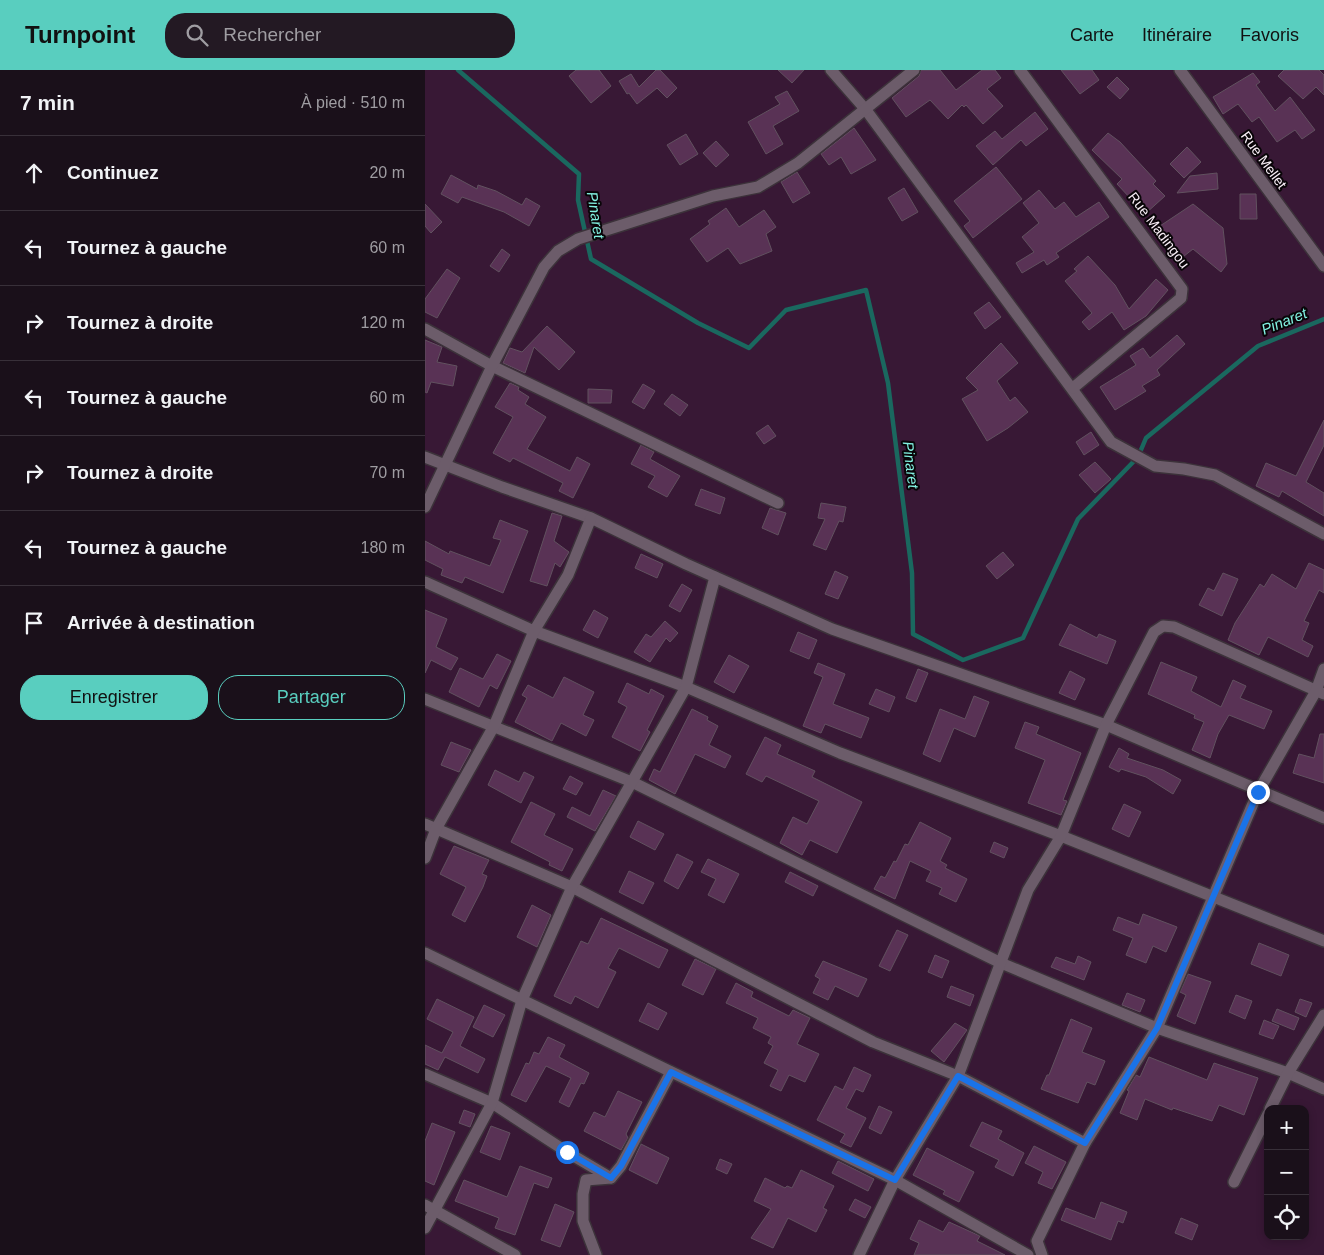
<!DOCTYPE html>
<html lang="fr">
<meta charset="utf-8">
<style>
:root{--surface:#1a101a;--page:#231923;--text:#f1f3f6;--muted:#9f9da2;--line:#383039;--accent:#59cebf}
body{margin:0;font-family:Arial,sans-serif;background:var(--page);color:var(--text)}
.controls{position:absolute;right:15px;bottom:15px;display:grid;overflow:hidden;border-radius:10px;box-shadow:0 2px 8px #0003}
.controls button{width:45px;height:45px;display:grid;place-items:center;padding:0;border:0;border-bottom:1px solid var(--line);background:var(--surface);color:var(--text);font:25px sans-serif}
.stop{position:absolute;width:15px;height:15px;margin:-11px;border:4px solid #1a73e8;border-radius:50%;background:#fff}
.stop.end{background:#1a73e8;border-color:#fff;box-shadow:0 1px 5px #0008}
.list{margin:0;padding:0;list-style:none}
h2{display:flex;justify-content:space-between;align-items:center;height:65px;margin:0;padding:0 20px;font-size:21px}
h2 small{font-size:16px;font-weight:400;color:var(--muted)}
.list li{display:grid;grid-template-columns:32px 1fr auto;gap:15px;align-items:center;box-sizing:border-box;height:75px;padding:0 20px;border-top:1px solid var(--line)}
.list b{display:block;font-size:19px;white-space:nowrap}
.list em{font-size:16px;font-style:normal;color:var(--muted)}
.actions{display:flex;gap:10px;padding:15px 20px}
.actions a{flex:1;padding:11px 0;border:1px solid var(--accent);border-radius:20px;text-align:center;font-size:18px;color:var(--accent)}
.actions .main{background:var(--accent);color:#111}
.icon{flex:none;width:28px;height:28px;fill:none;stroke:currentColor;stroke-width:2;stroke-linecap:round;stroke-linejoin:round}
.map{position:relative;flex:none;width:899px;height:1185px;overflow:hidden}
header{display:flex;align-items:center;gap:30px;box-sizing:border-box;height:70px;padding:0 25px;background:var(--accent);color:#111}
header strong{font-size:24px}
nav{display:flex;gap:28px;margin-inline-start:auto;font-size:18px}
.search{width:350px;height:45px;background:var(--page);display:flex;align-items:center;gap:12px;box-sizing:border-box;padding:0 18px;border-radius:20px;color:var(--muted);font-size:19px}
main{display:flex}
aside{flex:1;background:var(--surface)}
.map>svg:first-child{display:block}
.green{fill:#381835;fill-rule:evenodd}
.lines{fill:none;stroke-linecap:round;stroke-linejoin:round}
.stream{stroke:#1a685f;stroke-width:4.5}
.building{fill:#593255;stroke:#61515f}
.street-casing{stroke:#3c323a;stroke-width:14}
.street{stroke:#6c5c6a;stroke-width:11}
.route{stroke:#1a73e8;stroke-width:6}
.labels{text-anchor:middle;dominant-baseline:central;stroke-width:4;stroke-linejoin:round;paint-order:stroke}
.street-label{font-size:14px;fill:#faf0f8;stroke:#090508}
.water-label{font-size:15px;font-style:italic;fill:#82f1e1;stroke:#090508}
</style>
<header>
<strong>Turnpoint</strong>
<div class="search"><svg class="icon" aria-label="search" viewBox="0 0 24 24"><circle cx="10" cy="10" r="6"/><path d="M15 15l6 6"/></svg>Rechercher</div>
<nav><a>Carte</a><a>Itinéraire</a><a>Favoris</a></nav>
</header>
<main>
<aside>
<h2>7 min<small>À pied · 510 m</small></h2>
<ul class="list">
<li><svg class="icon" aria-label="ahead" viewBox="0 0 24 24"><path d="M12 20V5M6 11l6-6 6 6"/></svg><div><b>Continuez</b></div><em>20 m</em></li>
<li><svg class="icon" aria-label="left" viewBox="0 0 24 24"><path d="M17 20v-9H6M10 6l-5 5 5 5"/></svg><div><b>Tournez à gauche</b></div><em>60 m</em></li>
<li><svg class="icon" aria-label="right" viewBox="0 0 24 24"><path d="M7 20v-9h11M14 6l5 5-5 5"/></svg><div><b>Tournez à droite</b></div><em>120 m</em></li>
<li><svg class="icon" aria-label="left" viewBox="0 0 24 24"><path d="M17 20v-9H6M10 6l-5 5 5 5"/></svg><div><b>Tournez à gauche</b></div><em>60 m</em></li>
<li><svg class="icon" aria-label="right" viewBox="0 0 24 24"><path d="M7 20v-9h11M14 6l5 5-5 5"/></svg><div><b>Tournez à droite</b></div><em>70 m</em></li>
<li><svg class="icon" aria-label="left" viewBox="0 0 24 24"><path d="M17 20v-9H6M10 6l-5 5 5 5"/></svg><div><b>Tournez à gauche</b></div><em>180 m</em></li>
<li><svg class="icon" aria-label="arrive" viewBox="0 0 24 24"><path d="M6 21V4h12l-3 4 3 4H6"/></svg><div><b>Arrivée à destination</b></div></li>
</ul>
<div class="actions"><a class="main">Enregistrer</a><a>Partager</a></div>
</aside>
<div class="map">
<svg width="899" height="1185" viewBox="0 0 899 1185">
<rect width="100%" height="100%" fill="#231622"/>
<path class="green" d="M0,0H899V1185H0ZM843,1039H880V1166H843Z"/>
<g class="lines">
<polyline class="stream" points="33,0 154,104 153,130 166,189 273,253 324,278 361,240 441,220 463,313 487,503 488,564 538,590 598,568 653,449 713,387 721,368 833,276 899,249"/>
</g>
<g class="building">
<polygon points="151,0 174,0 186,16 166,33 144,6"/>
<polygon points="231,0 235,0 252,18 242,28 232,18 212,34 204,23 202,24 194,11 206,4 214,17"/>
<polygon points="353,0 379,0 367,13"/>
<polygon points="496,0 515,0 531,20 557,0 570,0 576,8 562,19 578,36 558,54 541,35 539,37 537,35 523,49 505,30 481,47 467,28 494,6"/>
<polygon points="636,0 667,0 674,10 655,24"/>
<polygon points="859,0 894,0 899,5 899,25 891,17 878,29 853,6"/>
<polygon points="828,3 835,12 831,15 850,41 865,27 890,60 877,69 870,60 852,72 834,47 827,52 813,34 798,44 788,27"/>
<polygon points="692,7 704,19 695,29 682,17"/>
<polygon points="362,21 374,41 348,56 358,74 341,84 323,52 355,34 350,27"/>
<polygon points="610,42 623,59 601,76 596,70 568,95 551,76 570,61 577,69"/>
<polygon points="429,58 451,90 426,104 416,87 404,95 396,84"/>
<polygon points="683,63 695,72 731,111 728,114 740,126 720,144 692,114 697,109 667,80"/>
<polygon points="261,64 273,84 255,95 242,75"/>
<polygon points="291,71 304,85 291,97 278,83"/>
<polygon points="762,77 776,92 759,108 745,94"/>
<polygon points="571,97 597,129 548,168 539,156 545,151 529,131"/>
<polygon points="372,102 385,123 368,133 356,112"/>
<polygon points="792,103 793,119 752,123 765,106"/>
<polygon points="26,105 52,119 53,115 71,121 97,135 101,128 115,136 104,156 79,142 37,127 33,133 16,124"/>
<polygon points="479,118 493,142 477,151 463,128"/>
<polygon points="614,120 630,139 639,132 651,147 674,132 684,147 631,183 634,187 622,195 619,190 597,203 591,193 609,182 597,167 614,153 598,133"/>
<polygon points="815,124 831,124 832,149 815,149"/>
<polygon points="0,134 17,152 6,163 0,156"/>
<polygon points="768,134 798,158 802,194 796,202 768,179 754,190 746,180 749,178 735,156"/>
<polygon points="301,138 314,157 339,140 351,157 341,164 347,181 315,194 303,178 282,192 265,169 285,154 283,151"/>
<polygon points="77,179 85,185 74,202 65,196"/>
<polygon points="663,186 690,215 704,239 731,209 743,220 721,246 699,260 687,242 664,260 657,252 667,243 640,211 652,201 649,199"/>
<polygon points="22,199 35,208 12,248 0,242 0,229"/>
<polygon points="564,232 576,247 560,259 549,243"/>
<polygon points="122,256 150,282 134,300 109,277 100,303 78,293 85,278 97,282"/>
<polygon points="752,265 760,274 732,300 735,305 717,316 721,321 690,340 675,317 711,295 705,286 718,278 725,288"/>
<polygon points="0,270 17,277 12,292 32,296 28,316 6,312 2,323 0,322"/>
<polygon points="576,273 593,293 572,311 585,331 590,327 603,342 583,358 562,371 537,329 553,320 541,308"/>
<polygon points="85,313 94,317 93,320 104,327 100,334 121,347 102,379 145,401 152,387 165,394 148,428 134,421 138,413 88,388 85,392 68,383 88,347 70,337"/>
<polygon points="218,314 230,321 219,339 207,332"/>
<polygon points="163,319 187,320 186,333 163,333"/>
<polygon points="247,324 263,335 255,346 239,334"/>
<polygon points="899,350 899,375 881,412 899,423 899,446 857,421 854,427 831,416 841,393 871,406"/>
<polygon points="343,355 351,366 339,374 331,363"/>
<polygon points="666,362 674,375 659,385 651,372"/>
<polygon points="216,375 229,382 225,389 255,406 242,427 223,417 230,406 206,394"/>
<polygon points="670,392 686,409 670,423 654,405"/>
<polygon points="276,419 300,428 295,444 270,435"/>
<polygon points="396,433 421,437 418,452 414,451 401,480 388,475 400,449 393,448"/>
<polygon points="345,438 361,443 353,465 337,458"/>
<polygon points="127,443 137,446 129,471 144,482 135,497 130,493 122,516 105,511"/>
<polygon points="75,450 103,461 78,523 40,507 37,513 16,505 18,499 0,490 0,471 24,484 25,481 65,496 76,470 68,468"/>
<polygon points="578,482 589,495 572,509 561,496"/>
<polygon points="216,484 238,494 232,508 210,498"/>
<polygon points="884,493 899,500 899,523 894,520 879,551 884,553 877,570 888,576 883,587 843,567 834,585 803,570 810,553 835,514 839,517 847,504 871,519"/>
<polygon points="410,501 423,507 413,529 400,524"/>
<polygon points="798,503 813,509 797,546 774,535 783,518 789,521"/>
<polygon points="257,514 267,520 255,542 244,536"/>
<polygon points="0,540 22,549 11,577 33,588 26,600 6,590 0,603"/>
<polygon points="169,540 183,548 173,568 158,560"/>
<polygon points="240,551 253,563 245,572 241,568 225,592 209,582 221,564 226,567"/>
<polygon points="645,554 672,568 674,564 691,571 682,594 634,575"/>
<polygon points="373,562 392,570 384,589 365,581"/>
<polygon points="72,584 86,591 72,619 65,615 54,637 24,622 35,598 58,609"/>
<polygon points="304,585 324,596 309,623 289,612"/>
<polygon points="736,592 772,607 766,621 796,637 808,610 821,616 815,628 847,641 839,659 804,645 793,664 785,688 767,680 779,652 769,648 770,645 723,624"/>
<polygon points="393,593 420,604 408,634 444,648 436,668 400,654 396,663 378,656 398,607 389,603"/>
<polygon points="493,599 503,603 491,632 481,628"/>
<polygon points="645,601 660,609 650,630 634,623"/>
<polygon points="139,607 169,622 158,645 169,650 161,666 136,653 127,671 90,652 102,628 97,625 103,615 128,628"/>
<polygon points="202,613 224,624 226,619 239,626 222,660 225,662 215,681 187,667 202,637 193,632"/>
<polygon points="451,619 470,627 464,642 444,634"/>
<polygon points="549,626 564,632 550,667 529,658 515,692 498,684 515,639 540,649"/>
<polygon points="267,639 283,647 282,650 293,656 284,675 306,686 300,698 270,684 250,724 224,710 229,699 235,702"/>
<polygon points="600,652 614,657 611,664 656,683 638,730 642,731 636,745 603,733 620,690 590,678"/>
<polygon points="895,664 899,664 899,713 868,703 874,684 889,688"/>
<polygon points="340,667 356,675 352,684 390,701 387,707 437,732 412,783 385,770 377,785 355,773 368,747 382,754 394,731 341,706 337,712 321,704"/>
<polygon points="26,672 46,680 34,702 16,695"/>
<polygon points="694,678 704,684 702,688 738,700 756,710 748,724 721,707 696,699 694,702 684,697"/>
<polygon points="70,700 94,712 99,702 109,707 96,733 63,715"/>
<polygon points="145,706 158,713 151,725 138,719"/>
<polygon points="178,720 191,726 170,761 142,747 147,737 165,746"/>
<polygon points="106,732 130,744 119,765 148,779 137,801 124,795 125,792 86,772"/>
<polygon points="699,734 716,742 704,767 687,759"/>
<polygon points="213,751 239,764 230,780 205,767"/>
<polygon points="495,752 526,768 515,791 522,795 520,798 542,809 531,832 514,824 517,818 501,811 506,801 485,791 470,829 449,819 456,806 460,808 469,791 471,792 480,774 483,775"/>
<polygon points="569,772 583,778 579,788 565,782"/>
<polygon points="29,776 64,790 57,804 62,806 58,817 40,852 27,845 41,817 15,804"/>
<polygon points="252,784 268,792 253,819 239,811"/>
<polygon points="283,789 314,804 299,833 283,825 291,809 276,802"/>
<polygon points="204,801 229,813 218,834 194,822"/>
<polygon points="365,802 393,816 388,826 360,812"/>
<polygon points="107,835 126,845 112,877 92,867"/>
<polygon points="718,844 752,857 741,882 728,876 721,893 701,885 708,868 688,860 693,847 714,855"/>
<polygon points="176,848 243,880 234,898 194,878 183,898 191,902 173,938 150,926 146,934 129,926 156,871 163,874"/>
<polygon points="472,860 483,865 465,901 454,896"/>
<polygon points="834,873 864,885 856,906 826,894"/>
<polygon points="510,885 524,891 517,908 503,902"/>
<polygon points="653,886 666,892 659,910 626,897 631,887 650,894"/>
<polygon points="270,889 291,899 278,925 257,915"/>
<polygon points="398,891 442,909 433,927 410,916 403,930 388,923 395,909 390,906"/>
<polygon points="763,904 786,912 770,954 752,946 761,925 755,922"/>
<polygon points="311,913 328,922 326,927 364,946 368,940 385,948 372,974 394,984 380,1012 364,1005 356,1021 345,1016 353,1000 339,993 348,976 343,973 346,967 328,958 333,948 301,933"/>
<polygon points="526,916 549,925 545,936 522,927"/>
<polygon points="702,923 720,930 715,942 697,935"/>
<polygon points="811,925 827,931 820,949 804,942"/>
<polygon points="12,929 49,947 35,976 60,989 53,1003 20,987 13,1000 0,994 0,975 17,983 28,962 2,949"/>
<polygon points="875,929 887,933 881,947 870,942"/>
<polygon points="223,933 242,943 233,960 214,951"/>
<polygon points="59,935 80,945 68,967 48,957"/>
<polygon points="852,939 874,948 869,960 847,951"/>
<polygon points="646,949 667,958 657,982 680,991 670,1015 662,1012 653,1033 616,1019 622,1005 624,1005"/>
<polygon points="839,950 854,956 848,969 834,964"/>
<polygon points="530,953 542,960 519,992 506,981"/>
<polygon points="123,967 140,975 134,987 164,1003 159,1014 156,1013 144,1037 134,1032 146,1008 121,996 101,1032 86,1025 101,993 104,994 109,982 114,984"/>
<polygon points="724,987 782,1010 789,993 833,1008 819,1045 794,1035 787,1051 748,1038 747,1040 720,1029 712,1050 695,1043 704,1021 702,1020 711,1005 715,1007"/>
<polygon points="429,997 446,1005 438,1022 431,1019 421,1038 441,1048 426,1077 415,1072 420,1064 392,1050 410,1016 418,1020"/>
<polygon points="193,1021 217,1032 201,1064 203,1068 196,1080 159,1061 169,1042 180,1047"/>
<polygon points="454,1036 467,1042 456,1064 444,1058"/>
<polygon points="39,1040 50,1044 45,1057 34,1053"/>
<polygon points="557,1052 577,1061 573,1069 599,1083 588,1106 570,1097 574,1090 545,1076"/>
<polygon points="7,1053 30,1062 9,1115 0,1111 0,1071"/>
<polygon points="66,1056 85,1063 75,1090 55,1082"/>
<polygon points="216,1074 244,1088 232,1114 204,1100"/>
<polygon points="609,1076 641,1092 627,1119 613,1113 618,1102 600,1093"/>
<polygon points="502,1078 549,1102 534,1132 518,1124 520,1121 488,1105"/>
<polygon points="295,1089 307,1094 302,1104 291,1099"/>
<polygon points="413,1091 449,1109 443,1121 407,1103"/>
<polygon points="95,1096 127,1108 123,1118 109,1113 90,1165 70,1158 74,1148 30,1131 39,1110 82,1127"/>
<polygon points="376,1100 409,1116 398,1138 402,1140 391,1162 363,1148 348,1178 326,1168 346,1139 329,1131 340,1108 360,1118 362,1116 367,1118"/>
<polygon points="430,1129 446,1137 440,1148 424,1140"/>
<polygon points="676,1132 702,1142 698,1153 693,1151 686,1170 636,1150 641,1138 670,1149"/>
<polygon points="130,1134 149,1142 135,1177 116,1170"/>
<polygon points="756,1148 773,1155 767,1170 750,1163"/>
<polygon points="494,1150 518,1162 524,1152 555,1166 552,1171 580,1185 489,1185 494,1173 485,1169"/>
</g>
<g class="lines">
<g class="street-casing">
<g id="street">
<polyline points="406,0 441,40 686,372 730,396 759,399 790,405 899,464"/>
<polyline points="595,0 757,219 756,228 648,318"/>
<polyline points="755,0 899,196"/>
<polyline points="0,259 67,296 353,433"/>
<polyline points="0,387 77,417 166,448 261,494 407,559 681,655 899,748"/>
<polyline points="0,437 67,296 119,197 133,181 153,169 288,126 333,117 373,93 489,0"/>
<polyline points="0,512 109,561 261,617 415,683 636,766 899,871"/>
<polyline points="0,629 207,712 576,893 732,958 863,1003 899,1019"/>
<polyline points="0,754 147,817 448,972 533,1006 660,1073"/>
<polyline points="0,788 11,759 69,656 109,561 143,505 166,448"/>
<polyline points="0,883 470,1110 603,1185"/>
<polyline points="0,1004 67,1033 142,1082 186,1108"/>
<polyline points="845,1039 863,1003 899,945"/>
<polyline points="809,1112 843,1044"/>
<polyline points="0,1135 90,1185"/>
<polyline points="0,1158 67,1033 97,930 147,817 261,617 290,507"/>
<polyline points="171,1185 158,1151 158,1124 161,1110 186,1108 196,1096 246,1002"/>
<polyline points="434,1185 470,1110 533,1006 603,820 636,766 681,655 729,562 738,556 749,557 899,624"/>
<polyline points="617,1185 612,1171 660,1073 732,958 833,722 891,621 899,599"/>
</g>
</g>
<use href="#street" class="street"/>
</g>
<g class="lines">
<polyline class="route" points="142,1082 186,1108 196,1096 246,1002 470,1110 533,1006 660,1073 732,958 833,722"/>
</g>
<g class="labels">
<g class="street-label">
<text transform="translate(839 90) rotate(54)">Rue Mellet</text>
<text transform="translate(734 160) rotate(53)">Rue Madingou</text>
</g>
<g class="water-label">
<text transform="translate(171 145) rotate(81)">Pinaret</text>
<text transform="translate(859 251) rotate(-22)">Pinaret</text>
<text transform="translate(486 395) rotate(83)">Pinaret</text>
</g>
</g>
</svg>
<div class="controls">
<button>+</button>
<button>−</button>
<button><svg class="icon" aria-label="locate" viewBox="0 0 24 24"><circle cx="12" cy="12" r="6"/><path d="M12 2v4M12 18v4M2 12h4M18 12h4"/></svg></button>
</div>
<div class="stop" style="left:142px;top:1082px"></div>
<div class="stop end" style="left:833px;top:722px"></div>
</div>
</main>
